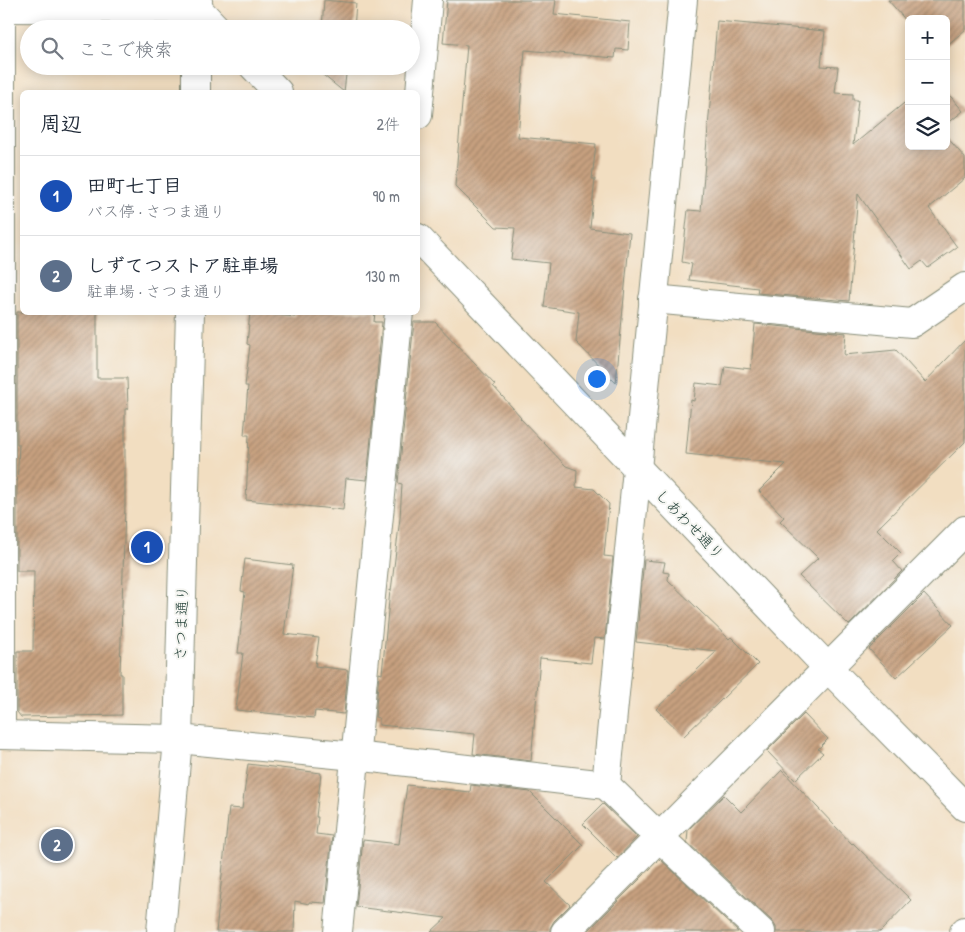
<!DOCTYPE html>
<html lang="ja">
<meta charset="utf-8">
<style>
:root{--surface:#fff;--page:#f6f6f7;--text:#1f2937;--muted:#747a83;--line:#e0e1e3;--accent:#d1495b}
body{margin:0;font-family:"Patrick Hand","Klee One",sans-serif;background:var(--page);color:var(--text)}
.controls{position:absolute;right:15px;top:15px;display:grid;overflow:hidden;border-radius:8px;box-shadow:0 2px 12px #0003}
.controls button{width:45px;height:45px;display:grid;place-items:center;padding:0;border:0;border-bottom:1px solid var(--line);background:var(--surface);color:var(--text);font:25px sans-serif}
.you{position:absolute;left:596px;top:378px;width:18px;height:18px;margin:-12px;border:4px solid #fff;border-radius:50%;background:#1a73e8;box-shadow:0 0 0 8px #1a73e833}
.badge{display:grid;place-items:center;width:32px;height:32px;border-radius:50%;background:var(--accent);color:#fff;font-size:16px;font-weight:700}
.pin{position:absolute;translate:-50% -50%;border:2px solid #fff;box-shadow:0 1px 5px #0006}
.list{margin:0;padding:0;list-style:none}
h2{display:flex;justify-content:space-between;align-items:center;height:65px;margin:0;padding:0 20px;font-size:21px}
h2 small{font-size:16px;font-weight:400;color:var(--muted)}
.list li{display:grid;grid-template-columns:32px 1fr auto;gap:15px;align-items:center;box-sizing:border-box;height:80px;padding:0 20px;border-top:1px solid var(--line)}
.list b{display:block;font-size:19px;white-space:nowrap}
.list p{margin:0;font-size:16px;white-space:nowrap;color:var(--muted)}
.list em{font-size:16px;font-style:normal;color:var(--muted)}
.icon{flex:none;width:28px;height:28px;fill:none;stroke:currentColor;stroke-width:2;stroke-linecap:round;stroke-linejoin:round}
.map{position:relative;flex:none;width:965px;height:932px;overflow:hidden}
.search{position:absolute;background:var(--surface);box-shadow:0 2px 12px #0003;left:20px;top:20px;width:400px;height:55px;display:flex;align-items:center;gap:12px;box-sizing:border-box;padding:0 18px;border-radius:28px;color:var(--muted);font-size:19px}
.panel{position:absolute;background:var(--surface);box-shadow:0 2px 12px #0003;left:20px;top:90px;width:400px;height:225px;border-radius:8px}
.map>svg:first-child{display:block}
.building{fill:url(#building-hatch)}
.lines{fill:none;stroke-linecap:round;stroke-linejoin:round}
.minor-casing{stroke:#888e7a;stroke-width:30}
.major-casing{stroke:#888e7a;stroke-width:30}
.minor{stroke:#fff;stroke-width:28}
.major{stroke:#fff;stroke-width:28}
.labels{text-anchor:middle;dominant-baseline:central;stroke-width:4;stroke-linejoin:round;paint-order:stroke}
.street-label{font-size:15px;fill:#1f3d34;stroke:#f6f6f2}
</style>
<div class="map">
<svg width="965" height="932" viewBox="0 0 965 932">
<defs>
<pattern id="building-hatch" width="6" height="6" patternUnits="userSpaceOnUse" patternTransform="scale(1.25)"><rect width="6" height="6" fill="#c7a07f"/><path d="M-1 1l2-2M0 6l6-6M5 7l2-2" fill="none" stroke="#a18469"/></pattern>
</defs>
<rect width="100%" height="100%" fill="#f6f6f2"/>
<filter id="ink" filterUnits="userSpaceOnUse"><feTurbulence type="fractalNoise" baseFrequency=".02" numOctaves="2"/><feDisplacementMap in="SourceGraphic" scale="10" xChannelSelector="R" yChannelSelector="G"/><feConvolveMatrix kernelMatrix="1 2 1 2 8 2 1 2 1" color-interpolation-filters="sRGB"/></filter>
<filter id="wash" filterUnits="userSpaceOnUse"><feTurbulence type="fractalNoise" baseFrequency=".0096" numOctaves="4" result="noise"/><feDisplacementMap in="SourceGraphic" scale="20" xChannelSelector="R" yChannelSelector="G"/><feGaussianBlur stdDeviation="1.12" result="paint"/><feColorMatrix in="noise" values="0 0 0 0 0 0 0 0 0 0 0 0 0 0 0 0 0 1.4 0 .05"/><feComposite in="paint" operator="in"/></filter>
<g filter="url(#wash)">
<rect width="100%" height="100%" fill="#f2dec1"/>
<g id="blocks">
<g class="building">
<polygon points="324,0 356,3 354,29 322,29"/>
<polygon points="447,0 556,0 554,14 630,22 628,50 616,49 615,58 525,50 518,137 596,144 592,179 595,179 590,228 630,233 616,383 576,342 579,312 544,307 549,263 511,259 515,228 496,227 455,186 467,45 443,43"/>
<polygon points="888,0 965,0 965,30 946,46 946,19 909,19 909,24"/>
<polygon points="717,21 825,31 821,66 838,67 835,93 853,94 853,100 858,100 853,145 909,99 909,146 946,146 946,136 965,158 965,178 929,208 957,247 928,268 922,261 911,269 858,194 849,301 757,293 758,288 689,280 692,264 682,262 688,210 701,211"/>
<polygon points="319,66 347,66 344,92 318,71"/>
<polygon points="946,91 963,111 946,125"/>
<polygon points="17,312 97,312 97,378 127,378 128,409 125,409 125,505 120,674 122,674 122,715 21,717 17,712 17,651 33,651 34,571 17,571 17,486 19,444 17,444"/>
<polygon points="250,312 295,317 296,312 375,312 374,322 382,322 367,480 346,478 343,510 246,500 249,435 244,435 248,386 245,386 250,345 247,344"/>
<polygon points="414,322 435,322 495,385 493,386 521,417 520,418 566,466 577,470 576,487 594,489 609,504 604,556 613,557 605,639 594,638 591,663 540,658 531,761 473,754 475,734 379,725 379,718 375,717 379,673 382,674 390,590 391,591 400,518 402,484 398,483"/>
<polygon points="755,324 846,333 844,355 896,350 925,382 965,340 965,442 877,529 901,553 893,561 902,571 849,625 799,576 818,558 780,521 784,517 759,491 786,464 686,454 691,400 694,401 696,383 722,386 725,366 751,369"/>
<polygon points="245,559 293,565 284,634 319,638 315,666 348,670 344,714 315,711 314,718 236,710 243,653 238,653 245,592 241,591"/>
<polygon points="644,560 665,562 663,572 669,573 668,580 729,639 731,637 758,664 684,736 656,709 717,651 636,642"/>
<polygon points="924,594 953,625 896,678 869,649"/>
<polygon points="804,714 828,739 818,749 823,753 795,780 767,751"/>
<polygon points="248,764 321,773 316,817 318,817 316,834 332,836 325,903 309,902 309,904 295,901 294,932 216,932 229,808 242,809"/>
<polygon points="782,770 852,844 853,843 911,900 880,932 776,932 776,927 772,921 687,842 688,830 724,795 741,812"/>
<polygon points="407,785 470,792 471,785 530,792 583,845 546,882 570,905 554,921 550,928 550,932 431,932 446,918 356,907 363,840 399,844"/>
<polygon points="603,804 637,837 617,858 583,824"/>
<polygon points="660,859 738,932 587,932"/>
</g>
</g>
</g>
<g filter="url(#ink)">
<use href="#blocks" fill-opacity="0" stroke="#888e7a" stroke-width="1"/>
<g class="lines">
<g class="minor-casing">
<g id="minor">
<polyline points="683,0 606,785 660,838 761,932"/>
<polyline points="0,8 198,9 217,29"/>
<polyline points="253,66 278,92"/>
<polyline points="418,115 428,0"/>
<polyline points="418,238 827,667 965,807"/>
<polyline points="653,299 912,323 965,287"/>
<polyline points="0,735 178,739 355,756 606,785"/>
<polyline points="1,735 1,0"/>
<polyline points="338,932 399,312"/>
<polyline points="565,932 965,530"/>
</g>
</g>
<g class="major-casing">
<g id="major">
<polyline points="197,29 198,0"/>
<polyline points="196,92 196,66"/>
<polyline points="161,932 178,739 190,312"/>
<polyline points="964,932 965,931"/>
</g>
</g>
<use href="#minor" class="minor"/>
<use href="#major" class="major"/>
</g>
</g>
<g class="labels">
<g class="street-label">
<text transform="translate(690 524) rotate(46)">しあわせ通り</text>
<text transform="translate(181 623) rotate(-88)">さつま通り</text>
</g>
</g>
</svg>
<div class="controls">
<button>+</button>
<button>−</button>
<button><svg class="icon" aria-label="layers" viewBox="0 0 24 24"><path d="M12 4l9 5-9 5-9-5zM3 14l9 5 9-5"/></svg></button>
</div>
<div class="you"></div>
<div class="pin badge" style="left:147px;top:547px;background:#1a4fb4">1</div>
<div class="pin badge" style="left:57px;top:845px;background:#5c6f8a">2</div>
<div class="search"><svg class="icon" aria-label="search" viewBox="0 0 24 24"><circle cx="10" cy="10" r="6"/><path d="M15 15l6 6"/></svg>ここで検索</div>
<section class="panel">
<h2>周辺<small>2件</small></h2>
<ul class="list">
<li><span class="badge" style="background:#1a4fb4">1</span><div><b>田町七丁目</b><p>バス停 · さつま通り</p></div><em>90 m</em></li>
<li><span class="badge" style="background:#5c6f8a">2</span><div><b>しずてつストア駐車場</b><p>駐車場 · さつま通り</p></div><em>130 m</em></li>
</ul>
</section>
</div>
